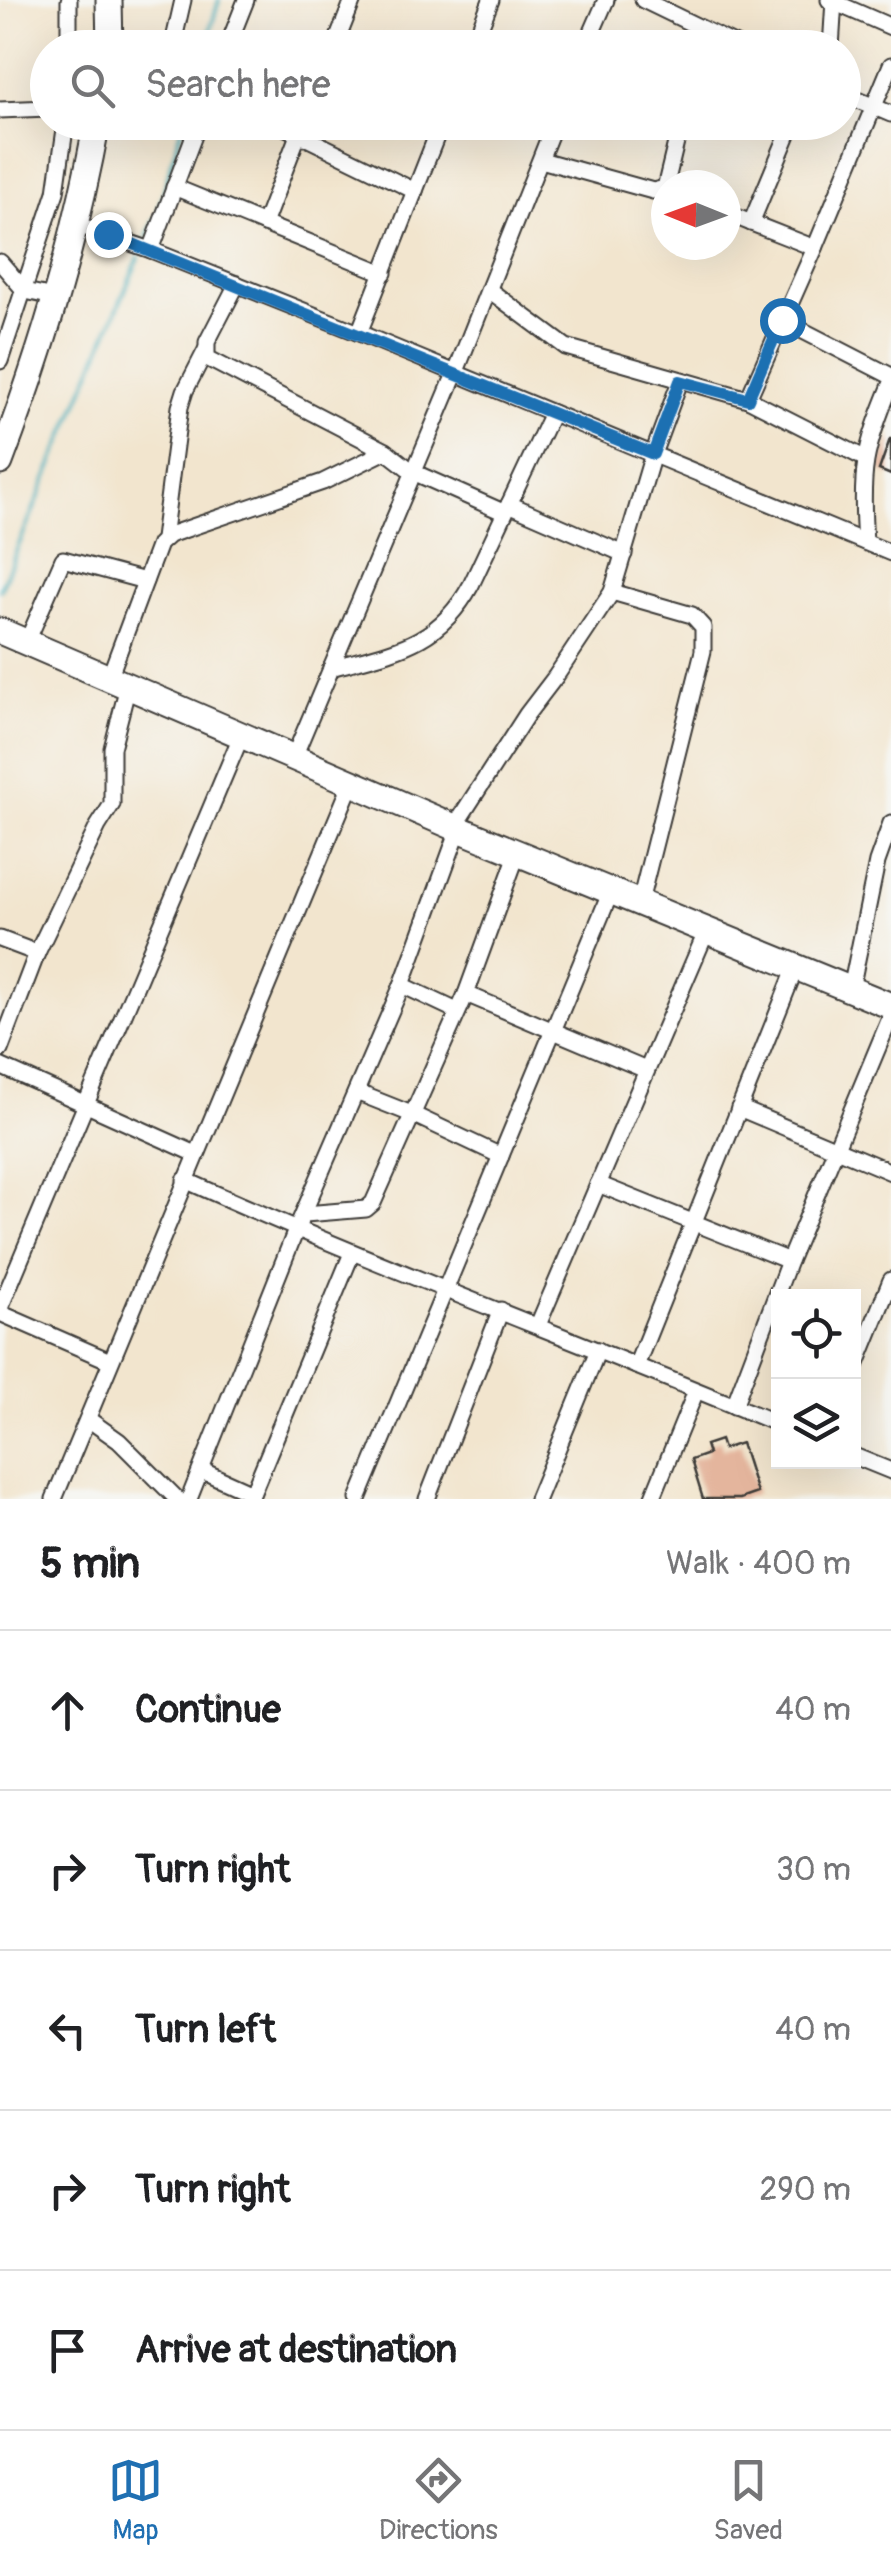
<!DOCTYPE html>
<meta charset="utf-8">
<style>
:root{--surface:#fff;--page:#f6f6f6;--text:#202124;--muted:#757577;--line:#e0e0e0;--accent:#1f6fb2}
body{margin:0;font-family:Pangolin,sans-serif;background:var(--page);color:var(--text)}
.controls{position:absolute;right:30px;bottom:30px;display:grid;overflow:hidden;border-radius:0px;box-shadow:0 10px 40px #0002}
.controls button{width:90px;height:90px;display:grid;place-items:center;padding:0;border:0;border-bottom:2px solid var(--line);background:var(--surface);color:var(--text);font:50px sans-serif}
.compass{position:absolute;left:651px;top:170px;width:90px;height:90px;border-radius:50%;background:var(--surface);box-shadow:0 10px 40px #0002;rotate:271deg}
.stop{position:absolute;width:30px;height:30px;margin:-22px;border:8px solid #1f6fb2;border-radius:50%;background:#fff}
.stop.end{background:#1f6fb2;border-color:#fff;box-shadow:0 2px 10px #0008}
.list{margin:0;padding:0;list-style:none}
h2{display:flex;justify-content:space-between;align-items:center;height:130px;margin:0;padding:0 40px;font-size:42px}
h2 small{font-size:32px;font-weight:400;color:var(--muted)}
.list li{display:grid;grid-template-columns:65px 1fr auto;gap:30px;align-items:center;box-sizing:border-box;height:160px;padding:0 40px;border-top:2px solid var(--line)}
.list b{display:block;font-size:38px;white-space:nowrap}
.list em{font-size:32px;font-style:normal;color:var(--muted)}
.icon{flex:none;width:55px;height:55px;fill:none;stroke:currentColor;stroke-width:2;stroke-linecap:round;stroke-linejoin:round}
.map{position:relative;flex:none;width:891px;height:1499px;overflow:hidden}
.search{position:absolute;background:var(--surface);box-shadow:0 10px 40px #0002;left:30px;right:30px;top:30px;height:110px;display:flex;align-items:center;gap:25px;box-sizing:border-box;padding:0 35px;border-radius:55px;color:var(--muted);font-size:38px}
.sheet{height:930px;background:var(--surface)}
nav{display:flex;justify-content:space-around;align-items:center;box-sizing:border-box;height:140px;border-top:2px solid var(--line);background:var(--surface);font-size:28px;color:var(--muted)}
nav a{display:grid;justify-items:center;gap:5px}
nav .on{color:var(--accent)}
.map>svg:first-child{display:block}
.lines{fill:none;stroke-linecap:round;stroke-linejoin:round}
.stream{stroke:#3cacb9;stroke-width:4}
.building{fill:#e4b59d}
.minor-casing{stroke:#3c3a37;stroke-width:19}
.primary-casing{stroke:#3c3a37;stroke-width:29}
.trunk-casing{stroke:#3c3a37;stroke-width:29}
.minor{stroke:#fff;stroke-width:15}
.primary{stroke:#fff;stroke-width:25}
.trunk{stroke:#fff;stroke-width:25}
.route{stroke:#1f6fb2;stroke-width:12}
</style>
<div class="map">
<svg width="891" height="1499" viewBox="0 0 891 1499">
<rect width="100%" height="100%" fill="#f6f6f2"/>
<filter id="ink" filterUnits="userSpaceOnUse"><feTurbulence type="fractalNoise" baseFrequency=".01" numOctaves="2"/><feDisplacementMap in="SourceGraphic" scale="20" xChannelSelector="R" yChannelSelector="G"/><feConvolveMatrix kernelMatrix="1 2 1 2 8 2 1 2 1" color-interpolation-filters="sRGB"/></filter>
<filter id="wash" filterUnits="userSpaceOnUse"><feTurbulence type="fractalNoise" baseFrequency=".0048" numOctaves="4" result="noise"/><feDisplacementMap in="SourceGraphic" scale="40" xChannelSelector="R" yChannelSelector="G"/><feGaussianBlur stdDeviation="2.25" result="paint"/><feColorMatrix in="noise" values="0 0 0 0 0 0 0 0 0 0 0 0 0 0 0 0 0 1.4 0 .05"/><feComposite in="paint" operator="in"/></filter>
<g filter="url(#wash)">
<rect width="100%" height="100%" fill="#f2e5ce"/>
<g class="lines">
<g class="stream">
<polyline points="205,48 219,0"/>
<polyline points="159,209 183,122"/>
<polyline points="147,237 155,218"/>
<polyline points="0,590 139,257"/>
</g>
</g>
<g id="blocks">
<g class="building">
<polygon points="890,439 891,439 891,475 879,470"/>
<polygon points="720,1440 723,1449 741,1443 757,1493 740,1499 703,1499 691,1460 708,1454 705,1445"/>
</g>
</g>
</g>
<g filter="url(#ink)">
<use href="#blocks" fill-opacity="0" stroke="#3c3a37" stroke-width="2.5"/>
<g class="lines">
<g class="minor-casing">
<g id="minor">
<polyline points="643,0 742,48"/>
<polyline points="829,0 891,27"/>
<polyline points="69,48 69,0"/>
<polyline points="172,48 183,0"/>
<polyline points="227,48 246,0"/>
<polyline points="334,48 353,0"/>
<polyline points="472,48 491,0"/>
<polyline points="585,48 606,0"/>
<polyline points="831,48 834,0"/>
<polyline points="844,94 891,114"/>
<polyline points="0,110 48,108"/>
<polyline points="274,122 415,191"/>
<polyline points="541,160 653,191 665,188 681,122"/>
<polyline points="174,187 384,273"/>
<polyline points="726,213 815,248"/>
<polyline points="751,223 793,122"/>
<polyline points="75,224 151,250 359,333 891,553"/>
<polyline points="264,224 303,122"/>
<polyline points="151,250 199,122"/>
<polyline points="0,262 25,291 54,297"/>
<polyline points="237,284 207,342 207,358 386,451"/>
<polyline points="489,290 566,347 748,399 864,458"/>
<polyline points="782,320 891,376"/>
<polyline points="359,333 442,122"/>
<polyline points="0,361 56,192 66,122"/>
<polyline points="748,399 815,248 891,65"/>
<polyline points="509,504 624,554"/>
<polyline points="163,539 180,407 185,391 206,350"/>
<path d="M865,542C860,471 864,450 891,385"/>
<polyline points="612,592 692,615 703,627 703,651 640,902"/>
<polyline points="26,644 63,559 145,581"/>
<path d="M331,668C393,651 438,646 471,585L552,413"/>
<polyline points="109,678 159,544 169,535 323,482 386,451 413,472 503,512"/>
<polyline points="293,759 455,374 555,122"/>
<polyline points="454,827 527,714 556,676 612,592 653,454 680,381"/>
<polyline points="0,939 37,953"/>
<polyline points="402,985 457,1011"/>
<polyline points="851,989 877,862 891,823"/>
<polyline points="466,994 646,1070"/>
<polyline points="0,1050 37,953 98,826 112,804 112,748 128,686"/>
<polyline points="0,1066 196,1154"/>
<polyline points="356,1092 414,1115 501,1156"/>
<polyline points="739,1108 891,1172"/>
<path d="M185,1180C380,1268 581,1341 778,1424"/>
<polyline points="598,1184 789,1261"/>
<polyline points="305,1214 366,1209 373,1203 466,994 518,852"/>
<polyline points="0,1308 242,734"/>
<polyline points="0,1313 110,1361"/>
<polyline points="538,1325 707,930"/>
<polyline points="636,1366 796,967"/>
<polyline points="854,1371 891,1280"/>
<polyline points="734,1406 789,1261 891,1016"/>
<polyline points="88,1419 119,1441 177,1499"/>
<polyline points="854,1456 891,1471"/>
<polyline points="203,1471 252,1493"/>
<polyline points="54,1499 352,782"/>
<polyline points="189,1499 296,1230 402,985 459,829"/>
<polyline points="250,1499 352,1253"/>
<polyline points="358,1499 612,889"/>
<polyline points="427,1499 501,1310"/>
<polyline points="537,1499 598,1350"/>
<polyline points="652,1499 696,1391"/>
</g>
</g>
<g class="primary-casing">
<polyline id="primary" points="0,631 459,829 891,1006"/>
</g>
<g class="trunk-casing">
<g id="trunk">
<polyline points="109,0 110,48"/>
<path d="M0,462C42,352 76,238 97,122"/>
</g>
</g>
<use href="#minor" class="minor"/>
<use href="#primary" class="primary"/>
<use href="#trunk" class="trunk"/>
</g>
</g>
<g class="lines" filter="url(#ink)">
<polyline class="route" points="108,234 653,454 680,381 748,399 782,320"/>
</g>
</svg>
<div class="controls">
<button><svg class="icon" aria-label="locate" viewBox="0 0 24 24"><circle cx="12" cy="12" r="6"/><path d="M12 2v4M12 18v4M2 12h4M18 12h4"/></svg></button>
<button><svg class="icon" aria-label="layers" viewBox="0 0 24 24"><path d="M12 4l9 5-9 5-9-5zM3 14l9 5 9-5"/></svg></button>
</div>
<svg class="compass" viewBox="-18 -18 36 36"><path d="M0-13l5 13h-10z" fill="#e53935"/><path d="M0 13l5-13h-10z" fill="#757577"/></svg>
<div class="stop" style="left:782px;top:320px"></div>
<div class="stop end" style="left:108px;top:234px"></div>
<div class="search"><svg class="icon" aria-label="search" viewBox="0 0 24 24"><circle cx="10" cy="10" r="6"/><path d="M15 15l6 6"/></svg>Search here</div>
</div>
<section class="sheet">
<h2>5 min<small>Walk · 400 m</small></h2>
<ul class="list">
<li><svg class="icon" aria-label="ahead" viewBox="0 0 24 24"><path d="M12 20V5M6 11l6-6 6 6"/></svg><div><b>Continue</b></div><em>40 m</em></li>
<li><svg class="icon" aria-label="right" viewBox="0 0 24 24"><path d="M7 20v-9h11M14 6l5 5-5 5"/></svg><div><b>Turn right</b></div><em>30 m</em></li>
<li><svg class="icon" aria-label="left" viewBox="0 0 24 24"><path d="M17 20v-9H6M10 6l-5 5 5 5"/></svg><div><b>Turn left</b></div><em>40 m</em></li>
<li><svg class="icon" aria-label="right" viewBox="0 0 24 24"><path d="M7 20v-9h11M14 6l5 5-5 5"/></svg><div><b>Turn right</b></div><em>290 m</em></li>
<li><svg class="icon" aria-label="arrive" viewBox="0 0 24 24"><path d="M6 21V4h12l-3 4 3 4H6"/></svg><div><b>Arrive at destination</b></div></li>
</ul>
</section>
<nav>
<a class="on"><svg class="icon" aria-label="map" viewBox="0 0 24 24"><path d="M3 6l6-2 6 2 6-2v14l-6 2-6-2-6 2zM9 4v14M15 6v14"/></svg>Map</a>
<a><svg class="icon" aria-label="directions" viewBox="0 0 24 24"><path d="M12 3l9 9-9 9-9-9zM9 14v-3h6M13 9l2 2-2 2"/></svg>Directions</a>
<a><svg class="icon" aria-label="saved" viewBox="0 0 24 24"><path d="M7 4h10v16l-5-4-5 4z"/></svg>Saved</a>
</nav>
